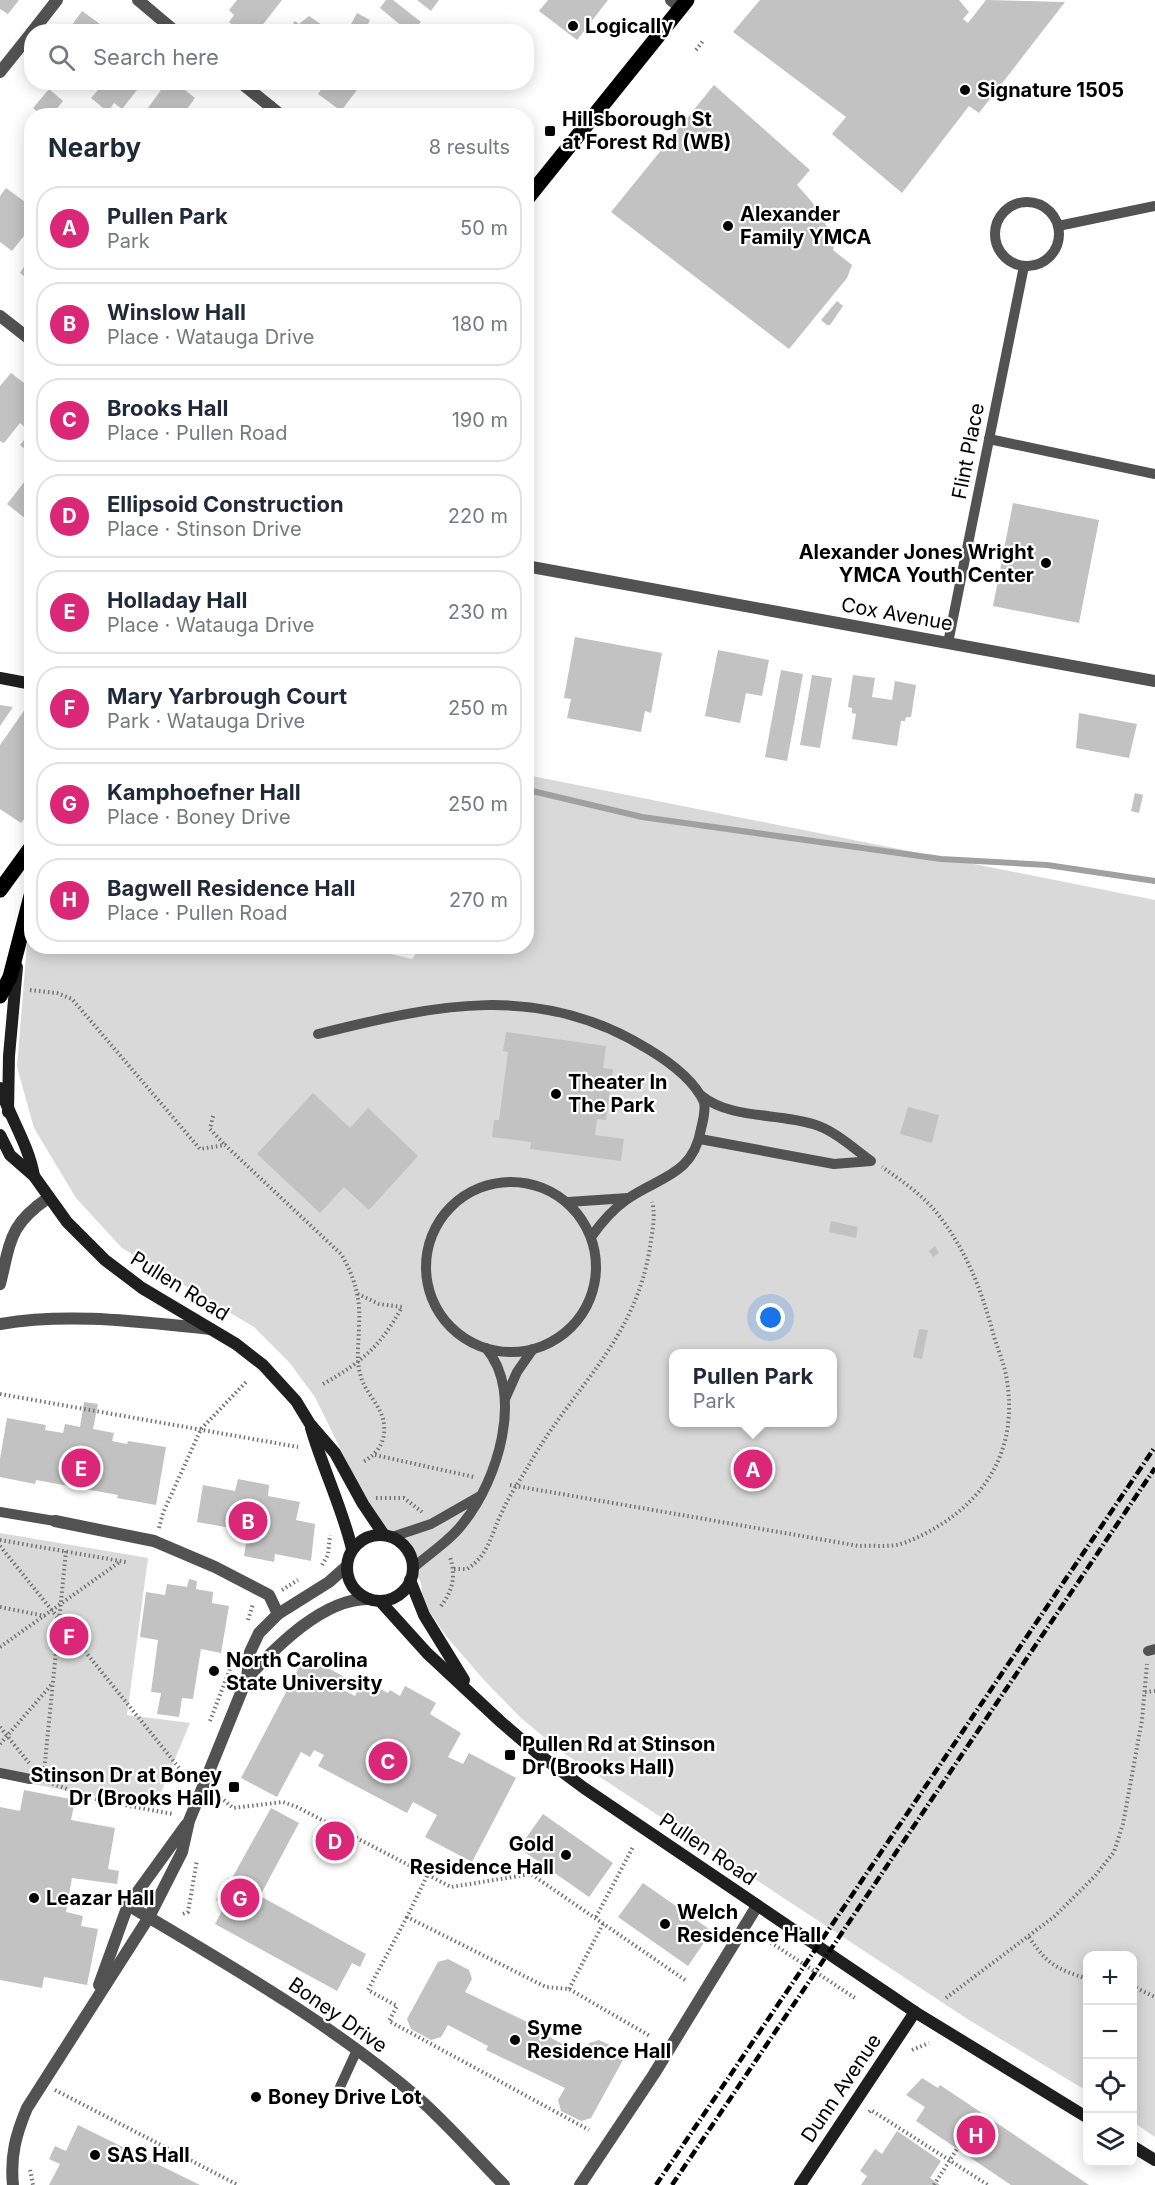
<!DOCTYPE html>
<meta charset="utf-8">
<style>
:root{--surface:#fff;--page:#f6f6f7;--text:#1f2937;--muted:#747a83;--line:#e0e1e3;--accent:#db2777}
body{margin:0;font-family:Inter,sans-serif;background:var(--page);color:var(--text)}
.controls{position:absolute;right:18px;bottom:18px;display:grid;overflow:hidden;border-radius:12px;box-shadow:0 3px 15px #0003}
.controls button{width:54px;height:54px;display:grid;place-items:center;padding:0;border:0;border-bottom:2px solid var(--line);background:var(--surface);color:var(--text);font:30px sans-serif}
.you{position:absolute;left:771px;top:1318px;width:21px;height:21px;margin:-15px;border:4px solid #fff;border-radius:50%;background:#1a73e8;box-shadow:0 0 0 9px #1a73e833}
.badge{display:grid;place-items:center;width:39px;height:39px;border-radius:50%;background:var(--accent);color:#fff;font-size:20px;font-weight:700}
.pin{position:absolute;translate:-50% -50%;border:3px solid #fff;box-shadow:0 2px 6px #0006}
.popup{position:absolute;left:669px;top:1349px;width:168px;height:78px;box-sizing:border-box;display:grid;place-content:center;border-radius:12px;background:var(--surface);filter:drop-shadow(0 2px 4px #0005);font-size:20px;white-space:nowrap;color:var(--muted)}
.popup b{font-size:22px;color:var(--text)}
.popup::after{content:'';position:absolute;left:50%;top:100%;margin-left:-12px;border:12px solid transparent;border-top-color:var(--surface)}
.list{margin:0;padding:0;list-style:none}
h2{display:flex;justify-content:space-between;align-items:center;height:78px;margin:0;padding:0 24px;font-size:26px}
h2 small{font-size:20px;font-weight:400;color:var(--muted)}
.list li{display:grid;grid-template-columns:39px 1fr auto;gap:18px;align-items:center;box-sizing:border-box;height:84px;margin:0 12px 12px;padding:0 12px;border:2px solid var(--line);border-radius:24px}
.list b{display:block;font-size:22px;white-space:nowrap}
.list p{margin:0;font-size:20px;white-space:nowrap;color:var(--muted)}
.list em{font-size:20px;font-style:normal;color:var(--muted)}
.icon{flex:none;width:33px;height:33px;fill:none;stroke:currentColor;stroke-width:2;stroke-linecap:round;stroke-linejoin:round}
.map{position:relative;flex:none;width:1155px;height:2185px;overflow:hidden}
.search{position:absolute;background:var(--surface);box-shadow:0 3px 15px #0003;left:24px;top:24px;width:510px;height:66px;display:flex;align-items:center;gap:15px;box-sizing:border-box;padding:0 21px;border-radius:24px;color:var(--muted);font-size:22px}
.panel{position:absolute;background:var(--surface);box-shadow:0 3px 15px #0003;left:24px;top:108px;width:510px;height:846px;border-radius:24px}
.map>svg:first-child{display:block}
.green{fill:#d9d9d9;fill-rule:evenodd}
.lines{fill:none;stroke-linecap:round;stroke-linejoin:round}
.stream{stroke:#a0a0a0;stroke-width:6}
.building{fill:#c2c2c2}
.path{stroke:#747474;stroke-width:4;stroke-dasharray:1.5 3;stroke-linecap:butt}
.lane{stroke:#525252;stroke-width:10}
.street{stroke:#525252;stroke-width:12}
.secondary{stroke:#1f1f1f;stroke-width:12}
.primary{stroke:#000;stroke-width:15}
.rail{stroke:#000;stroke-width:4.5;stroke-dasharray:9 3 1.5 3;stroke-linecap:butt}
.poi-dot{fill:#000;stroke:#fff;stroke-width:2}
.labels{text-anchor:middle;dominant-baseline:central;stroke-width:4.5;stroke-linejoin:round;paint-order:stroke}
.poi-label{font-size:20px;font-weight:bold;fill:#000;stroke:#fff;text-anchor:start}
.street-label{font-size:20px;fill:#000;stroke:#fff}
</style>
<div class="map">
<svg width="1155" height="2185" viewBox="0 0 1155 2185">
<rect width="100%" height="100%" fill="#fff"/>
<g class="green">
<path d="M527,775L1155,900V2137L1133,2122L1132,1956H1088L1087,2091L969,2020L562,1752L521,1718L484,1680L446,1636L423,1602L421,1583L363,1495L315,1397L289,1362L254,1327L122,1248L76,1198L34,1128L17,1067L27,944L31,922L32,946H358L412,959L420,947L526,946ZM674,1354H832V1422H674Z"/>
<polygon points="0,1533 148,1558 127,1715 190,1723 155,1807 0,1778"/>
</g>
<g class="lines">
<polyline class="stream" points="528,790 642,817 941,859 1047,865 1155,881"/>
</g>
<g class="building">
<polygon points="0,0 19,0 8,14 0,9"/>
<polygon points="237,0 282,0 257,32 251,27 247,32 241,32 229,22 234,15 229,10"/>
<polygon points="386,0 393,0 421,22 419,24 423,28 420,32 409,32 380,8"/>
<polygon points="417,0 439,0 431,11"/>
<polygon points="548,0 608,0 577,40 539,11"/>
<polygon points="760,0 959,0 969,12 963,19 968,23 986,0 1065,2 979,113 969,106 902,193 832,134 846,117 733,32"/>
<polygon points="82,11 111,32 67,32"/>
<polygon points="357,13 370,20 364,32 350,32 348,30"/>
<polygon points="309,16 322,25 317,32 287,32 295,21 299,24"/>
<polygon points="92,82 151,82 146,89 141,85 122,109 114,103 108,112 91,98 98,90"/>
<polygon points="167,82 175,82 195,98 182,116 142,116"/>
<polygon points="311,82 363,82 341,111 318,94 321,90"/>
<polygon points="714,85 810,170 797,185 812,202 835,240 833,250 852,265 847,278 789,349 611,212"/>
<polygon points="49,89 63,101 51,116 42,116 33,108"/>
<polygon points="6,188 32,207 32,216 27,222 32,226 12,251 0,242 0,196"/>
<polygon points="32,254 32,282 20,273"/>
<polygon points="837,301 843,306 830,325 827,325 821,320"/>
<polygon points="11,373 32,389 32,426 28,430 20,423 4,443 0,441 0,386"/>
<polygon points="32,430 32,455 20,445"/>
<polygon points="29,476 32,515 27,520 7,504"/>
<polygon points="1013,503 1099,520 1079,623 993,606"/>
<polygon points="575,637 662,653 651,713 645,711 641,732 567,718 571,699 564,698"/>
<polygon points="718,650 769,660 762,696 746,693 740,723 705,716"/>
<polygon points="781,670 803,674 787,761 765,757"/>
<polygon points="812,675 832,678 820,748 800,745"/>
<polygon points="853,675 875,678 872,697 892,700 895,681 916,685 911,717 906,717 905,721 901,721 897,746 852,739 856,714 852,713 852,708 848,707"/>
<polygon points="0,705 13,707 0,726"/>
<polygon points="28,705 32,706 32,809 21,823 0,809 0,745"/>
<polygon points="1079,713 1137,724 1129,758 1076,748"/>
<polygon points="1135,793 1143,795 1139,813 1131,811"/>
<polygon points="506,1032 606,1046 603,1068 613,1069 606,1120 597,1119 595,1135 624,1139 621,1161 530,1149 531,1142 492,1137 494,1120 499,1120 508,1052 503,1051"/>
<polygon points="313,1093 350,1128 368,1108 418,1156 369,1210 344,1187 320,1213 257,1154"/>
<polygon points="908,1107 939,1115 932,1143 900,1134"/>
<polygon points="831,1221 858,1227 856,1238 829,1232"/>
<polygon points="935,1246 939,1253 933,1257 929,1251"/>
<polygon points="919,1329 928,1330 922,1359 913,1357"/>
<polygon points="84,1402 98,1404 93,1429 114,1433 112,1441 127,1444 128,1441 166,1447 156,1505 117,1498 118,1495 36,1480 35,1484 0,1477 0,1459 7,1418 46,1425 45,1430 63,1433 65,1424 80,1427"/>
<polygon points="238,1479 269,1485 268,1496 300,1502 296,1520 315,1524 311,1561 275,1554 274,1562 244,1556 248,1531 197,1522 203,1485 235,1491"/>
<polygon points="189,1579 197,1581 196,1589 213,1592 212,1603 229,1606 221,1653 201,1649 193,1699 182,1698 179,1717 157,1714 161,1693 151,1692 158,1640 140,1637 146,1592 165,1595 167,1584 187,1587"/>
<polygon points="305,1656 343,1676 337,1687 355,1696 363,1680 388,1693 390,1690 400,1696 405,1686 436,1703 430,1714 461,1733 448,1757 463,1764 469,1753 516,1778 472,1862 425,1837 437,1815 413,1802 407,1813 318,1766 324,1755 314,1750 310,1757 301,1752 277,1797 241,1778"/>
<polygon points="24,1790 75,1800 71,1820 115,1828 108,1869 119,1871 117,1884 72,1878 66,1912 83,1916 81,1926 98,1929 87,1985 44,1977 42,1988 0,1980 0,1807 20,1811"/>
<polygon points="271,1808 299,1823 260,1896 366,1954 360,1967 352,1963 337,1991 215,1924 225,1905 216,1900 228,1878 231,1880"/>
<polygon points="543,1814 613,1863 589,1897 519,1848"/>
<polygon points="643,1883 712,1931 688,1966 618,1917"/>
<polygon points="448,1959 469,1970 472,1979 465,1992 544,2030 542,2033 583,2055 589,2043 599,2040 620,2050 623,2060 591,2118 581,2121 561,2111 558,2100 565,2088 486,2050 488,2046 448,2025 441,2037 431,2040 411,2029 407,2019 438,1962"/>
<polygon points="922,2078 938,2088 940,2085 1089,2185 1011,2185 916,2121 925,2107 906,2095"/>
<polygon points="78,2125 200,2185 49,2185 60,2164 49,2159 55,2146 66,2151"/>
<polygon points="897,2131 941,2161 930,2178 940,2185 861,2185 867,2176 860,2171 875,2149 882,2154"/>
</g>
<g class="lines">
<g class="path">
<polyline points="696,50 703,41"/>
<path d="M30,990L57,993L72,999L200,1149L225,1145L341,1254C354,1276 361,1298 359,1325C359,1344 355,1361 362,1380C368,1396 383,1408 384,1425C386,1442 377,1454 363,1462"/>
<polyline points="213,1116 210,1129 224,1144"/>
<path d="M323,1384C362,1362 380,1347 402,1307L379,1304L358,1294"/>
<polyline points="0,1394 298,1447"/>
<polyline points="375,1455 474,1477"/>
<path d="M510,1485L859,1546C871,1545 884,1547 896,1545C910,1542 925,1534 937,1527C991,1494 1017,1444 1007,1381C1005,1365 997,1348 993,1333C982,1292 968,1255 943,1221C927,1198 905,1183 882,1167"/>
<polyline points="376,1498 404,1498 422,1512"/>
<polyline points="159,1528 163,1513 201,1429 246,1382"/>
<polyline points="0,1540 126,1562"/>
<polyline points="0,1546 188,1779"/>
<polyline points="322,1565 328,1555 330,1535"/>
<path d="M454,1569H467C489,1555 491,1534 502,1512C509,1496 520,1480 529,1465C572,1388 635,1342 650,1247C652,1232 656,1217 652,1202"/>
<polyline points="282,1590 298,1580"/>
<path d="M441,1606C453,1590 456,1576 450,1557"/>
<polyline points="0,1607 45,1616"/>
<polyline points="248,1620 253,1604"/>
<polyline points="0,1647 121,1561"/>
<polyline points="1145,1692 1155,1691"/>
<polyline points="210,1721 230,1669"/>
<polyline points="0,1727 29,1763"/>
<polyline points="0,1744 52,1684"/>
<polyline points="44,1772 66,1551"/>
<polyline points="44,1781 102,1801 173,1814"/>
<polyline points="217,1794 233,1808 283,1802 297,1807 451,1887 531,1874 685,1980"/>
<polyline points="427,1876 407,1917 546,1987 569,1989 650,2036"/>
<polyline points="183,1914 188,1912 197,1860"/>
<polyline points="407,1917 368,1990 397,2006 389,2021 589,2130"/>
<polyline points="596,1917 633,1847"/>
<path d="M1029,1937C1047,1964 1056,1969 1088,1979"/>
<polyline points="767,1940 855,1998"/>
<polyline points="1132,1986 1155,1997"/>
<polyline points="569,1989 604,1922"/>
<polyline points="946,1998 1055,1916 1095,1876 1114,1852 1123,1824 1142,1720 1147,1664"/>
<polyline points="912,2050 929,2043"/>
<polyline points="55,2090 238,2185"/>
<polyline points="869,2112 871,2110 988,2185"/>
<polyline points="30,2170 33,2185"/>
<polyline points="934,2185 957,2149"/>
</g>
<g class="lane">
<circle cx="1027" cy="234" r="32"/>
<polyline points="1058,226 1155,206"/>
<polyline points="989,439 1155,474"/>
<polyline points="948,643 1024,266"/>
<path d="M318,1034C435,1005 538,981 648,1049C668,1061 694,1080 704,1102C706,1111 703,1120 701,1129C693,1176 658,1177 626,1200C612,1210 601,1223 591,1237"/>
<path d="M700,1139L834,1164L871,1161C853,1148 834,1130 813,1124C778,1113 730,1119 702,1096"/>
<circle cx="511" cy="1267" r="85"/>
<polyline points="568,1202 628,1198"/>
<polyline points="505,1399 517,1372 533,1349"/>
<polyline points="0,1512 55,1521"/>
<polyline points="392,1537 431,1524 480,1496"/>
<path d="M413,1568C430,1553 451,1540 464,1522C497,1481 525,1394 486,1348"/>
<polyline points="1148,1651 1155,1649"/>
<polyline points="0,1773 30,1779"/>
<polyline points="340,2087 357,2050"/>
</g>
<g class="street">
<polyline points="138,0 176,32"/>
<polyline points="671,0 681,8"/>
<polyline points="32,32 57,0"/>
<polyline points="0,72 32,32"/>
<polyline points="240,82 282,116"/>
<polyline points="0,316 32,341"/>
<polyline points="526,566 1155,681"/>
<path d="M0,1284C11,1240 9,1225 48,1198"/>
<path d="M0,1324C70,1312 140,1322 211,1329"/>
<polyline points="55,1521 154,1541 215,1567 269,1595 278,1614"/>
<path d="M247,1678C275,1648 323,1598 369,1599"/>
<path d="M128,1905C227,1964 329,2022 417,2097C448,2124 475,2156 504,2185"/>
<polyline points="99,1985 128,1905 186,1825"/>
<path d="M13,2185C10,2156 16,2134 27,2108L149,1917L182,1852L189,1821L247,1678L250,1652L259,1633L278,1614L329,1582L347,1566"/>
<polyline points="580,2185 654,2074 757,1906"/>
</g>
<g class="secondary">
<polyline points="0,678 32,684"/>
<path d="M0,1088C10,1117 29,1146 34,1176"/>
<polyline points="8,1112 9,1056 17,967"/>
<polyline points="0,1135 10,1155 34,1176 67,1222 105,1260 142,1288 236,1344 263,1365 296,1401 310,1424 335,1453 363,1504 384,1535"/>
<path d="M311,1428C323,1469 342,1507 352,1549"/>
<circle cx="380" cy="1568" r="33"/>
<polyline points="410,1580 424,1615 464,1680"/>
<polyline points="380,1601 427,1653 501,1722 537,1753 584,1788 915,2012 1088,2118"/>
<polyline points="1132,2146 1155,2160"/>
<polyline points="800,2185 915,2012"/>
</g>
<g class="primary">
<polyline points="526,200 687,0"/>
<polyline points="0,890 32,846"/>
<polyline points="0,996 10,977 32,892"/>
</g>
<g class="rail">
<polyline points="656,2185 1155,1447"/>
<polyline points="672,2185 1155,1468"/>
</g>
</g>
<g class="poi-dot">
<circle cx="573" cy="26" r="6"/>
<circle cx="965" cy="90" r="6"/>
<rect x="544" y="125" width="12" height="12" rx="3"/>
<circle cx="728" cy="226" r="6"/>
<circle cx="1046" cy="563" r="6"/>
<circle cx="556" cy="1094" r="6"/>
<circle cx="214" cy="1671" r="6"/>
<rect x="504" y="1749" width="12" height="12" rx="3"/>
<rect x="228" y="1781" width="12" height="12" rx="3"/>
<circle cx="566" cy="1855" r="6"/>
<circle cx="34" cy="1898" r="6"/>
<circle cx="665" cy="1924" r="6"/>
<circle cx="515" cy="2040" r="6"/>
<circle cx="256" cy="2097" r="6"/>
<circle cx="95" cy="2155" r="6"/>
</g>
<g class="labels">
<g class="poi-label">
<text x="585" y="26">Logically</text>
<text x="977" y="90">Signature 1505</text>
<text x="562" y="119">Hillsborough St<tspan x="562" dy="23">at Forest Rd (WB)</tspan></text>
<text x="740" y="214">Alexander<tspan x="740" dy="23">Family YMCA</tspan></text>
<text x="1034" y="552" text-anchor="end">Alexander Jones Wright<tspan x="1034" dy="23">YMCA Youth Center</tspan></text>
<text x="568" y="1082">Theater In<tspan x="568" dy="23">The Park</tspan></text>
<text x="226" y="1660">North Carolina<tspan x="226" dy="23">State University</tspan></text>
<text x="522" y="1744">Pullen Rd at Stinson<tspan x="522" dy="23">Dr (Brooks Hall)</tspan></text>
<text x="222" y="1775" text-anchor="end">Stinson Dr at Boney<tspan x="222" dy="23">Dr (Brooks Hall)</tspan></text>
<text x="554" y="1844" text-anchor="end">Gold<tspan x="554" dy="23">Residence Hall</tspan></text>
<text x="46" y="1898">Leazar Hall</text>
<text x="677" y="1912">Welch<tspan x="677" dy="23">Residence Hall</tspan></text>
<text x="527" y="2028">Syme<tspan x="527" dy="23">Residence Hall</tspan></text>
<text x="268" y="2097">Boney Drive Lot</text>
<text x="107" y="2155">SAS Hall</text>
</g>
<g class="street-label">
<text transform="translate(968 451) rotate(-79)">Flint Place</text>
<text transform="translate(897 614) rotate(10)">Cox Avenue</text>
<text transform="translate(180 1286) rotate(32)">Pullen Road</text>
<text transform="translate(708 1849) rotate(34)">Pullen Road</text>
<text transform="translate(338 2015) rotate(35)">Boney Drive</text>
<text transform="translate(841 2088) rotate(-56)">Dunn Avenue</text>
</g>
</g>
</svg>
<div class="controls">
<button>+</button>
<button>−</button>
<button><svg class="icon" aria-label="locate" viewBox="0 0 24 24"><circle cx="12" cy="12" r="6"/><path d="M12 2v4M12 18v4M2 12h4M18 12h4"/></svg></button>
<button><svg class="icon" aria-label="layers" viewBox="0 0 24 24"><path d="M12 4l9 5-9 5-9-5zM3 14l9 5 9-5"/></svg></button>
</div>
<div class="you"></div>
<div class="pin badge" style="left:753px;top:1469px">A</div>
<div class="popup"><b>Pullen Park</b>Park</div>
<div class="pin badge" style="left:248px;top:1521px">B</div>
<div class="pin badge" style="left:388px;top:1761px">C</div>
<div class="pin badge" style="left:335px;top:1841px">D</div>
<div class="pin badge" style="left:81px;top:1468px">E</div>
<div class="pin badge" style="left:69px;top:1636px">F</div>
<div class="pin badge" style="left:240px;top:1898px">G</div>
<div class="pin badge" style="left:976px;top:2135px">H</div>
<div class="search"><svg class="icon" aria-label="search" viewBox="0 0 24 24"><circle cx="10" cy="10" r="6"/><path d="M15 15l6 6"/></svg>Search here</div>
<section class="panel">
<h2>Nearby<small>8 results</small></h2>
<ul class="list">
<li><span class="badge">A</span><div><b>Pullen Park</b><p>Park</p></div><em>50 m</em></li>
<li><span class="badge">B</span><div><b>Winslow Hall</b><p>Place · Watauga Drive</p></div><em>180 m</em></li>
<li><span class="badge">C</span><div><b>Brooks Hall</b><p>Place · Pullen Road</p></div><em>190 m</em></li>
<li><span class="badge">D</span><div><b>Ellipsoid Construction</b><p>Place · Stinson Drive</p></div><em>220 m</em></li>
<li><span class="badge">E</span><div><b>Holladay Hall</b><p>Place · Watauga Drive</p></div><em>230 m</em></li>
<li><span class="badge">F</span><div><b>Mary Yarbrough Court</b><p>Park · Watauga Drive</p></div><em>250 m</em></li>
<li><span class="badge">G</span><div><b>Kamphoefner Hall</b><p>Place · Boney Drive</p></div><em>250 m</em></li>
<li><span class="badge">H</span><div><b>Bagwell Residence Hall</b><p>Place · Pullen Road</p></div><em>270 m</em></li>
</ul>
</section>
</div>
